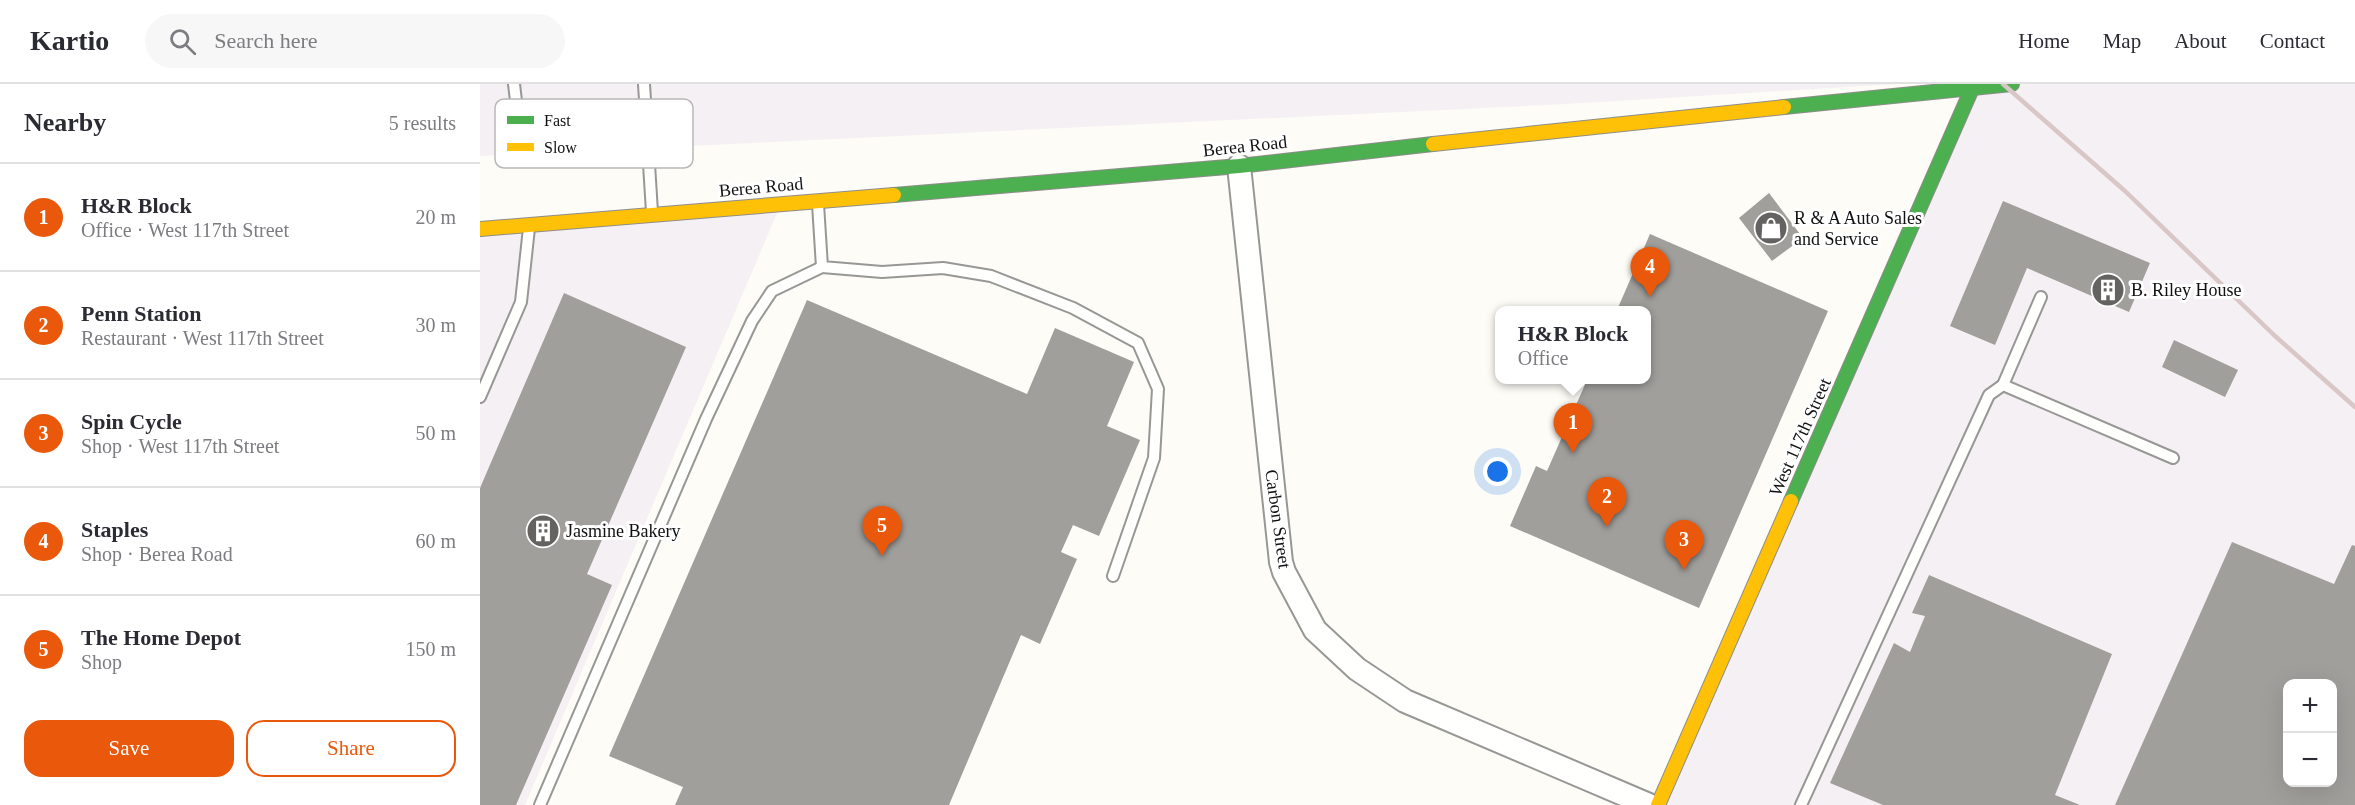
<!DOCTYPE html>
<meta charset="utf-8">
<style>
:root{--surface:#fff;--page:#f7f7f7;--text:#2b2b33;--muted:#7c7c81;--line:#e1e1e2;--accent:#ea580c}
body{margin:0;font-family:Georgia,serif;background:var(--page);color:var(--text)}
.controls{position:absolute;right:18px;bottom:18px;display:grid;overflow:hidden;border-radius:12px;box-shadow:0 6px 24px #0002}
.controls button{width:54px;height:54px;display:grid;place-items:center;padding:0;border:0;border-bottom:2px solid var(--line);background:var(--surface);color:var(--text);font:30px sans-serif}
.you{position:absolute;left:1018px;top:388px;width:21px;height:21px;margin:-15px;border:4px solid #fff;border-radius:50%;background:#1a73e8;box-shadow:0 0 0 9px #1a73e833}
.badge{display:grid;place-items:center;width:39px;height:39px;border-radius:50%;background:var(--accent);color:#fff;font-size:20px;font-weight:700}
.pin{position:absolute;translate:-50% -50px;filter:drop-shadow(0 2px 3px #0008)}
.pin::after{content:'';position:absolute;top:32px;width:21px;height:18px;background:inherit;clip-path:polygon(0 0,100% 0,50% 100%)}
.popup{position:absolute;left:1015px;top:222px;width:156px;height:78px;box-sizing:border-box;display:grid;place-content:center;border-radius:12px;background:var(--surface);filter:drop-shadow(0 2px 4px #0005);font-size:20px;white-space:nowrap;color:var(--muted)}
.popup b{font-size:22px;color:var(--text)}
.popup::after{content:'';position:absolute;left:50%;top:100%;margin-left:-12px;border:12px solid transparent;border-top-color:var(--surface)}
.list{margin:0;padding:0;list-style:none}
h2{display:flex;justify-content:space-between;align-items:center;height:78px;margin:0;padding:0 24px;font-size:26px}
h2 small{font-size:20px;font-weight:400;color:var(--muted)}
.list li{display:grid;grid-template-columns:39px 1fr auto;gap:18px;align-items:center;box-sizing:border-box;height:108px;padding:0 24px;border-top:2px solid var(--line)}
.list b{display:block;font-size:22px;white-space:nowrap}
.list p{margin:0;font-size:20px;white-space:nowrap;color:var(--muted)}
.list em{font-size:20px;font-style:normal;color:var(--muted)}
.actions{display:flex;gap:12px;padding:18px 24px}
.actions a{flex:1;padding:14px 0;border:2px solid var(--accent);border-radius:18px;text-align:center;font-size:21px;color:var(--accent)}
.actions .main{background:var(--accent);color:#fff}
.icon{flex:none;width:33px;height:33px;fill:none;stroke:currentColor;stroke-width:2;stroke-linecap:round;stroke-linejoin:round}
.map{position:relative;flex:none;width:1875px;height:721px;overflow:hidden}
header{display:flex;align-items:center;gap:36px;box-sizing:border-box;height:84px;padding:0 30px;background:var(--surface);border-bottom:2px solid var(--line)}
header strong{font-size:28px}
nav{display:flex;gap:33px;margin-inline-start:auto;font-size:21px}
.search{width:420px;height:54px;background:var(--page);display:flex;align-items:center;gap:15px;box-sizing:border-box;padding:0 21px;border-radius:33px;color:var(--muted);font-size:22px}
main{display:flex}
aside{flex:1;background:var(--surface)}
.map>svg:first-child{display:block}
.industrial{fill:#f5f0f3;fill-rule:evenodd}
.building{fill:#a19f9c;fill-rule:evenodd}
.lines{fill:none;stroke-linecap:round;stroke-linejoin:round}
.lane-casing{stroke:#979795;stroke-width:14}
.street-casing{stroke:#979795;stroke-width:26}
.fast-casing{stroke:#8e8d8b;stroke-width:16}
.slow-casing{stroke:#8e8d8b;stroke-width:16}
.lane{stroke:#fffffe;stroke-width:10}
.street{stroke:#fffffe;stroke-width:22}
.fast{stroke:#4caf50;stroke-width:14}
.slow{stroke:#ffc107;stroke-width:14}
.rail{stroke:#d9c6c7;stroke-width:4.5}
.labels{text-anchor:middle;dominant-baseline:central;stroke-width:6;stroke-linejoin:round;paint-order:stroke}
.street-label{font-size:18px;fill:#111;stroke:#fff}
.poi-label{font-size:18px;fill:#111;stroke:#fff;text-anchor:start}
.key{fill:#fff;stroke:#b8b8b8;stroke-width:1.5}
.key-label{font-size:16px;fill:#111}
</style>
<header>
<strong>Kartio</strong>
<div class="search"><svg class="icon" aria-label="search" viewBox="0 0 24 24"><circle cx="10" cy="10" r="6"/><path d="M15 15l6 6"/></svg>Search here</div>
<nav><a>Home</a><a>Map</a><a>About</a><a>Contact</a></nav>
</header>
<main>
<aside>
<h2>Nearby<small>5 results</small></h2>
<ul class="list">
<li><span class="badge">1</span><div><b>H&amp;R Block</b><p>Office · West 117th Street</p></div><em>20 m</em></li>
<li><span class="badge">2</span><div><b>Penn Station</b><p>Restaurant · West 117th Street</p></div><em>30 m</em></li>
<li><span class="badge">3</span><div><b>Spin Cycle</b><p>Shop · West 117th Street</p></div><em>50 m</em></li>
<li><span class="badge">4</span><div><b>Staples</b><p>Shop · Berea Road</p></div><em>60 m</em></li>
<li><span class="badge">5</span><div><b>The Home Depot</b><p>Shop</p></div><em>150 m</em></li>
</ul>
<div class="actions"><a class="main">Save</a><a>Share</a></div>
</aside>
<div class="map">
<svg width="1875" height="721" viewBox="0 0 1875 721">
<rect width="100%" height="100%" fill="#fdfcf7"/>
<g class="industrial">
<polygon points="0,0 1417,0 1087,20 0,72"/>
<path d="M1494,0H1875V721H1178ZM1808,600H1852V698H1808Z"/>
<polygon points="298,127 45,721 0,721 0,152"/>
</g>
<g class="building">
<polygon points="1289,109 1323,154 1292,177 1259,134"/>
<polygon points="1523,117 1670,179 1649,228 1547,184 1515,261 1470,242"/>
<polygon points="1170,150 1348,227 1219,524 1030,442 1056,382 1067,387 1107,296 1166,296 1166,226 1137,226"/>
<polygon points="84,209 206,263 107,490 132,501 36,721 0,721 0,404"/>
<polygon points="327,216 547,310 575,244 654,278 627,342 660,356 619,452 593,441 581,468 597,475 560,560 541,551 469,721 195,721 203,703 129,672"/>
<polygon points="1694,256 1758,286 1745,313 1682,283"/>
<path d="M1752,458L1854,500L1872,461L1875,462V721H1635ZM1808,600H1852V698H1808Z"/>
<polygon points="1449,491 1632,570 1575,711 1600,721 1403,721 1350,699 1414,559 1430,568 1445,532 1432,529"/>
</g>
<g class="lines">
<g class="lane-casing">
<g id="lane">
<polyline points="34,0 40,51"/>
<polyline points="164,0 172,128"/>
<polyline points="338,120 342,183 402,188 463,184 511,192 593,224 658,259 678,305 674,374 633,492"/>
<polyline points="1523,301 1561,213"/>
<polyline points="0,313 41,218 49,144"/>
<polyline points="60,721 226,335 272,237 292,207 342,183"/>
<polyline points="1321,721 1509,311 1523,301 1693,374"/>
</g>
</g>
<g class="street-casing">
<polyline id="street" points="759,82 801,478 804,488 835,546 877,585 925,617 1169,721"/>
</g>
<g class="fast-casing">
<g id="fast">
<polyline points="1304,23 1532,0"/>
<polyline points="414,111 759,82 953,60"/>
<polyline points="1311,417 1494,0"/>
</g>
</g>
<g class="slow-casing">
<g id="slow">
<polyline points="953,60 1304,23"/>
<polyline points="0,145 414,111"/>
<polyline points="1178,721 1311,417"/>
</g>
</g>
<use href="#lane" class="lane"/>
<use href="#street" class="street"/>
<use href="#fast" class="fast"/>
<use href="#slow" class="slow"/>
<polyline class="rail" points="1523,0 1645,107 1795,252 1875,323"/>
</g>
<defs>
<g id="shop-disc" transform="scale(1.725)"><circle r="9.5" fill="#646362" stroke="#fff"/><path d="M-5-2.5h2.3a2.7 3.5 0 0 1 5.4 0H5L5.5 6h-11ZM-1.5-2.5h3a1.5 2.3 0 0 0-3 0Z" fill="#fff"/></g>
<g id="building-disc" transform="scale(1.725)"><circle r="9.5" fill="#646362" stroke="#fff"/><path d="M-4-6H4V6H1V3H-1V6H-4ZM-2.5-4.3h1.7v1.8h-1.7ZM.8-4.3h1.7v1.8H.8ZM-2.5-1h1.7V.8h-1.7ZM.8-1h1.7V.8H.8Z" fill="#fff"/></g>
</defs>
<g fill-rule="evenodd">
<use href="#shop-disc" x="1291" y="144"/>
<use href="#building-disc" x="1628" y="206"/>
<use href="#building-disc" x="63" y="447"/>
</g>
<g class="labels">
<g class="street-label">
<text transform="translate(765 62) rotate(-6)">Berea Road</text>
<text transform="translate(281 103) rotate(-5)">Berea Road</text>
<text transform="translate(1320 353) rotate(-66)">West 117th Street</text>
<text transform="translate(798 435) rotate(82)">Carbon Street</text>
</g>
<g class="poi-label">
<text x="1314" y="134">R &amp; A Auto Sales<tspan x="1314" dy="21">and Service</tspan></text>
<text x="1651" y="206">B. Riley House</text>
<text x="86" y="447">Jasmine Bakery</text>
</g>
</g>
<rect x="15" y="15" width="198" height="69" rx="9" class="key"/>
<rect x="27" y="32" width="27" height="8" fill="#4caf50"/>
<rect x="27" y="59" width="27" height="8" fill="#ffc107"/>
<g class="key-label">
<text x="64" y="42">Fast</text>
<text x="64" y="69">Slow</text>
</g>
</svg>
<div class="controls">
<button>+</button>
<button>−</button>
</div>
<div class="you"></div>
<div class="pin badge" style="left:1093px;top:369px">1</div>
<div class="popup"><b>H&amp;R Block</b>Office</div>
<div class="pin badge" style="left:1127px;top:443px">2</div>
<div class="pin badge" style="left:1204px;top:486px">3</div>
<div class="pin badge" style="left:1170px;top:213px">4</div>
<div class="pin badge" style="left:402px;top:472px">5</div>
</div>
</main>
